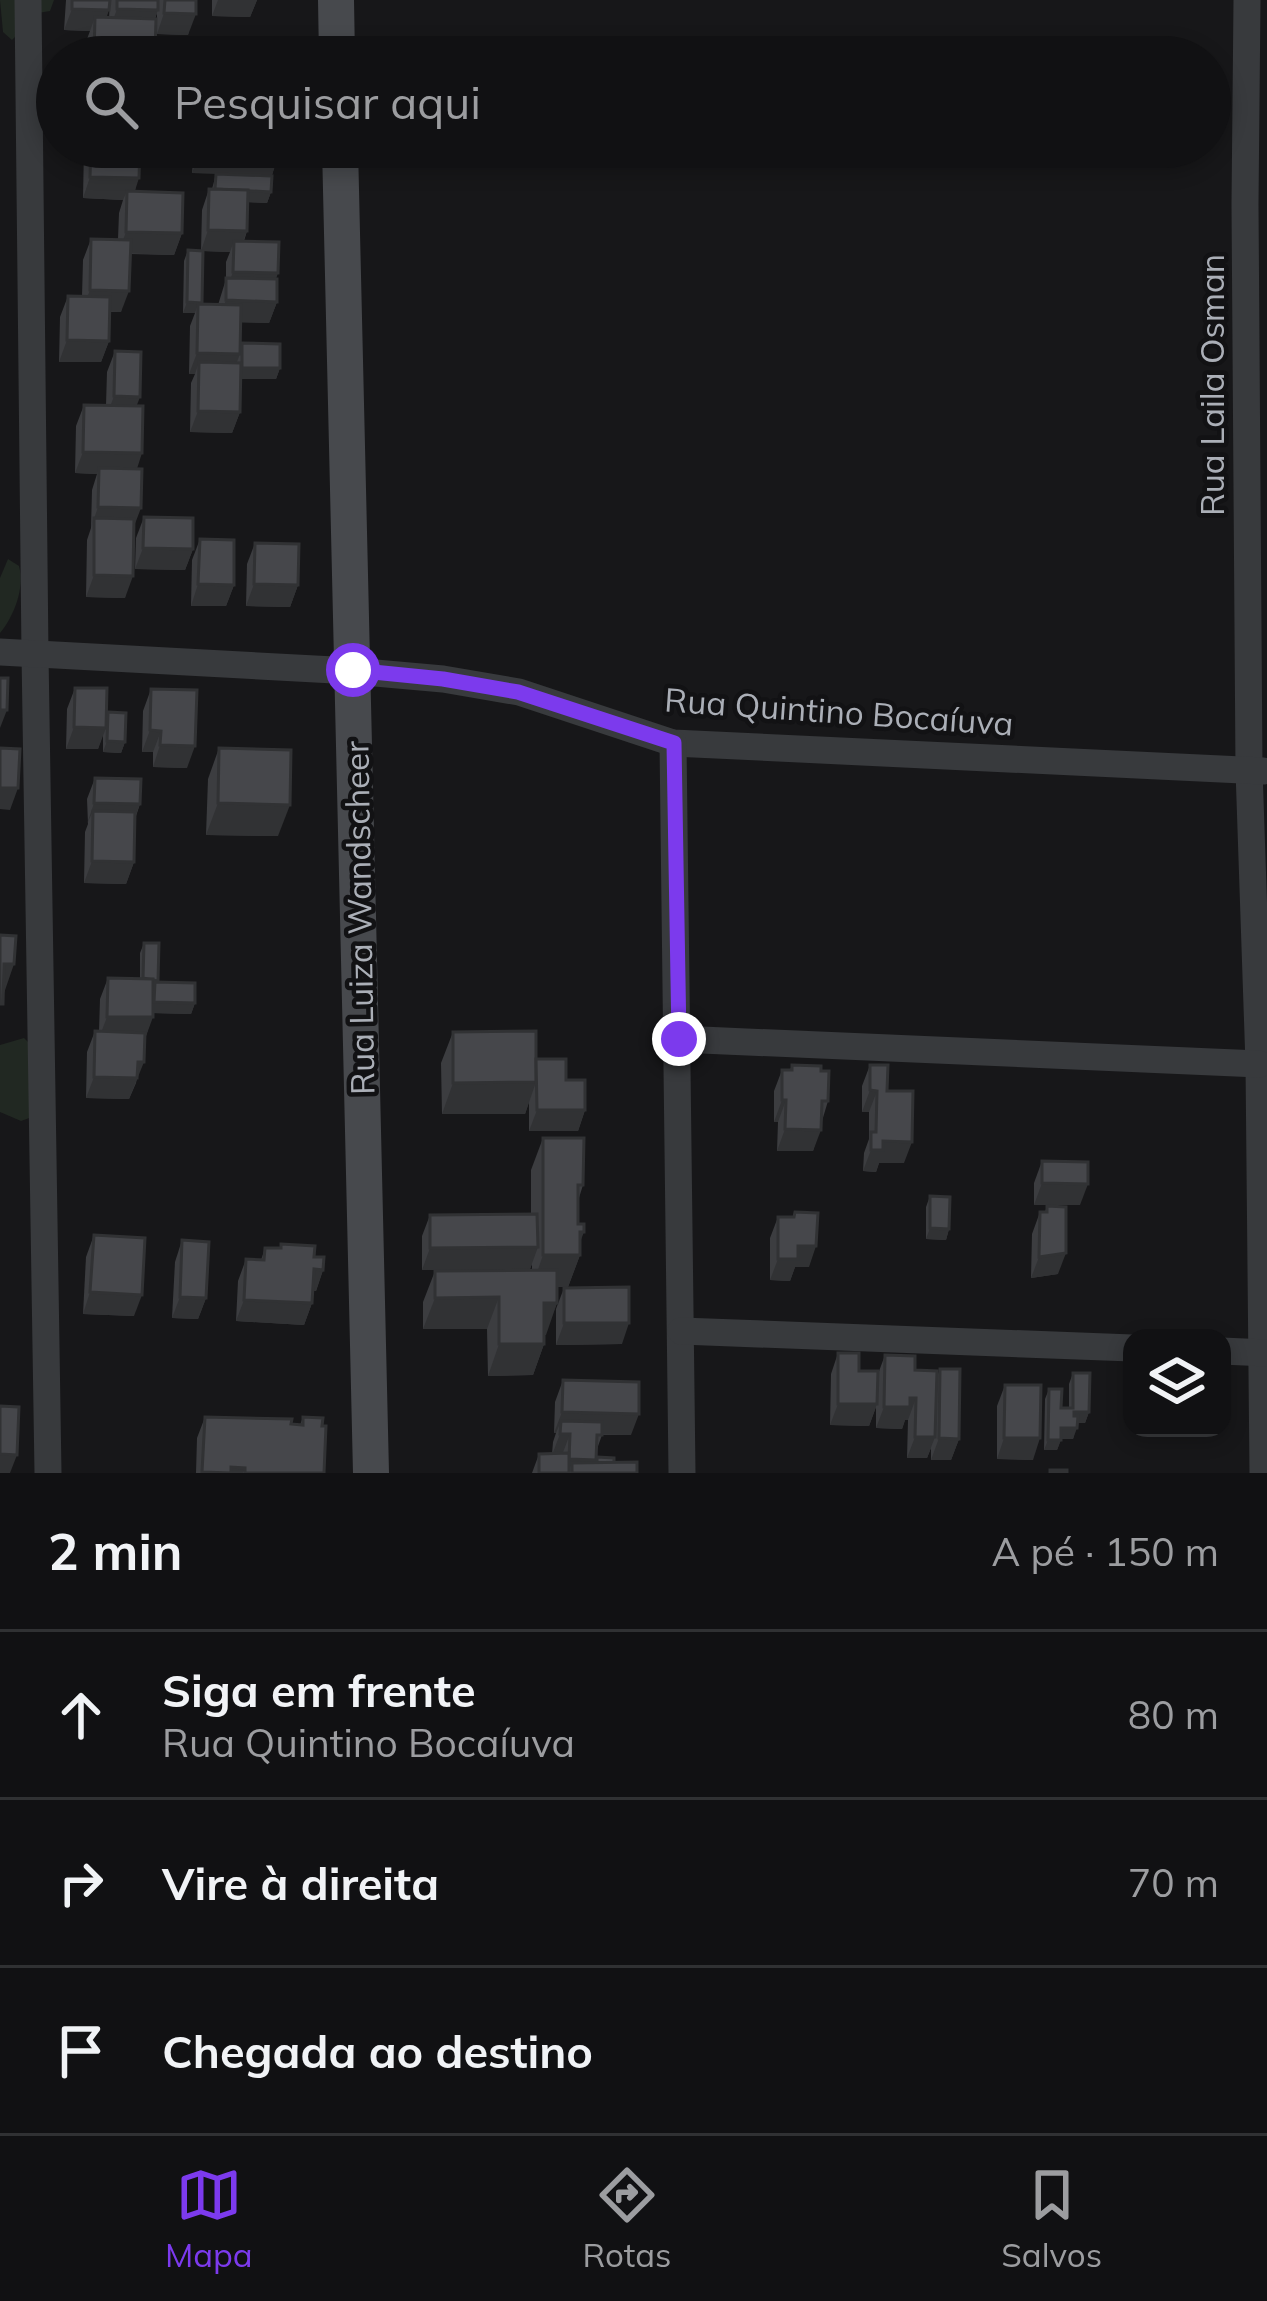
<!DOCTYPE html>
<html lang="pt">
<meta charset="utf-8">
<style>
:root{--surface:#111113;--page:#1e1f21;--text:#f1f3f6;--muted:#9c9da0;--line:#303133;--accent:#7c3aed}
body{margin:0;font-family:Mulish,sans-serif;background:var(--page);color:var(--text)}
.controls{position:absolute;right:36px;bottom:36px;display:grid;overflow:hidden;border-radius:24px;box-shadow:0 6px 18px #0003}
.controls button{width:108px;height:108px;display:grid;place-items:center;padding:0;border:0;border-bottom:3px solid var(--line);background:var(--surface);color:var(--text);font:60px sans-serif}
.stop{position:absolute;width:36px;height:36px;margin:-27px;border:9px solid #7c3aed;border-radius:50%;background:#fff}
.stop.end{background:#7c3aed;border-color:#fff;box-shadow:0 3px 12px #0008}
.list{margin:0;padding:0;list-style:none}
h2{display:flex;justify-content:space-between;align-items:center;height:156px;margin:0;padding:0 48px;font-size:51px}
h2 small{font-size:39px;font-weight:400;color:var(--muted)}
.list li{display:grid;grid-template-columns:78px 1fr auto;gap:36px;align-items:center;box-sizing:border-box;height:168px;padding:0 48px;border-top:3px solid var(--line)}
.list b{display:block;font-size:45px;white-space:nowrap}
.list p{margin:0;font-size:39px;white-space:nowrap;color:var(--muted)}
.list em{font-size:39px;font-style:normal;color:var(--muted)}
.icon{flex:none;width:66px;height:66px;fill:none;stroke:currentColor;stroke-width:2;stroke-linecap:round;stroke-linejoin:round}
.map{position:relative;flex:none;width:1267px;height:1473px;overflow:hidden}
.search{position:absolute;background:var(--surface);box-shadow:0 6px 18px #0003;left:36px;right:36px;top:36px;height:132px;display:flex;align-items:center;gap:30px;box-sizing:border-box;padding:0 42px;border-radius:66px;color:var(--muted);font-size:45px}
.sheet{height:660px;background:var(--surface)}
nav{display:flex;justify-content:space-around;align-items:center;box-sizing:border-box;height:168px;border-top:3px solid var(--line);background:var(--surface);font-size:33px;color:var(--muted)}
nav a{display:grid;justify-items:center;gap:6px}
nav .on{color:var(--accent)}
.map>svg:first-child{display:block}
.green{fill:#212822}
.lines{fill:none;stroke-linecap:round;stroke-linejoin:round}
.street{stroke:#383a3d;stroke-width:27}
.secondary{stroke:#47494d;stroke-width:36}
.wall{fill:#3c3d40;fill-rule:evenodd}
.shaded-wall{fill:#313234}
.building{fill:#46474b;stroke:#313234;stroke-width:3}
.route{stroke:#7c3aed;stroke-width:15}
.labels{text-anchor:middle;dominant-baseline:central;stroke-width:9;stroke-linejoin:round;paint-order:stroke}
.street-label{font-size:33px;fill:#abafb7;stroke:#121214}
</style>
<div class="map">
<svg width="1267" height="1473" viewBox="0 0 1267 1473">
<rect width="100%" height="100%" fill="#171719"/>
<g class="green">
<polygon points="0,0 54,0 50,11 38,13 12,40 3,32"/>
<path d="M8,559L19,566C25,588 14,616 0,633V578Z"/>
<polygon points="24,1038 34,1048 32,1117 21,1121 0,1112 0,1045"/>
</g>
<g class="lines">
<g class="street">
<polyline points="28,0 35,654 48,1473"/>
<polyline points="1247,0 1245,204 1249,770 1259,1064 1263,1473"/>
<polyline points="0,652 353,671 443,679 519,692 673,743 1263,771"/>
<polyline points="673,743 682,1473"/>
<polyline points="679,1039 1259,1064"/>
<polyline points="681,1331 1132,1348"/>
<polyline points="1222,1351 1267,1353"/>
</g>
<g class="secondary">
<polyline points="336,0 337,57"/>
<polyline points="340,147 371,1473"/>
</g>
</g>
<g class="wall">
<polygon points="66,0 110,0 106,18 109,18 110,0 196,0 188,35 157,34 157,13 155,19 155,57 87,57 87,39 90,31 64,30"/>
<polygon points="212,0 257,0 250,17 212,16"/>
<polygon points="84,147 140,147 135,191 182,233 174,255 130,254 121,312 110,312 109,341 101,362 59,362 60,317 68,296 82,296 83,260 91,239 118,239 119,213 123,200 83,198"/>
<polygon points="194,147 279,147 279,153 272,175 192,173"/>
<path d="M216,174L271,192L267,203L248,202L247,231L244,241L276,279L277,302L269,323L241,322L240,350L242,343L280,368L276,379H241L240,412L232,433L190,432L191,383L195,374H189L190,326L195,313H183L184,261L188,250L201,251L202,210L209,189H212ZM203,251L230,252L226,262V279L218,305L202,304Z"/>
<polygon points="115,351 137,405 134,527 125,598 86,597 87,540 91,528 92,490 97,474 75,473 76,426 84,405 106,405 107,372"/>
<polygon points="144,517 193,549 185,570 135,569 136,538"/>
<polygon points="200,539 234,585 226,606 191,606 192,560"/>
<polygon points="255,543 298,585 290,607 246,606 247,564"/>
<polygon points="75,688 125,742 121,753 103,752 103,734 98,749 66,749 67,709"/>
<polygon points="151,689 187,768 153,767 153,752 142,752 143,711"/>
<polygon points="219,748 278,836 206,835 208,779"/>
<polygon points="95,778 140,804 135,819 134,862 126,884 84,883 85,832 88,824 87,799"/>
<polygon points="144,943 157,983 195,1003 191,1014 153,1013 145,1039 136,1083 129,1099 86,1098 87,1052 95,1031 99,1031 100,999 108,978 140,978 140,953"/>
<polygon points="453,1032 536,1060 566,1080 585,1110 578,1131 529,1131 529,1102 525,1114 442,1114 441,1063"/>
<polygon points="792,1065 828,1101 813,1151 777,1151 778,1122 774,1122 774,1091 782,1070 790,1070"/>
<polygon points="870,1065 887,1091 904,1163 879,1163 876,1172 863,1171 864,1153 869,1139 869,1112 862,1112 862,1086"/>
<polygon points="543,1138 583,1185 578,1201 580,1255 568,1287 557,1287 557,1303 544,1335 544,1344 533,1375 488,1376 487,1329 423,1329 423,1302 435,1271 532,1270 532,1264 530,1269 422,1270 422,1236 430,1215 531,1215 531,1170"/>
<polygon points="1042,1161 1080,1205 1034,1205 1034,1183"/>
<polygon points="930,1196 949,1229 946,1240 926,1239 926,1207"/>
<polygon points="1047,1206 1058,1274 1031,1278 1032,1234 1040,1212 1045,1212"/>
<polygon points="795,1212 809,1267 795,1267 790,1281 770,1280 770,1238 778,1217 793,1217"/>
<polygon points="94,1235 134,1316 83,1314 86,1257"/>
<polygon points="182,1240 206,1298 198,1319 172,1318 175,1262"/>
<polygon points="281,1244 314,1257 323,1270 316,1291 313,1291 312,1303 304,1325 236,1321 238,1281 246,1259 261,1260 265,1248 280,1248"/>
<polygon points="564,1288 622,1344 556,1345 556,1309"/>
<polygon points="838,1353 859,1371 878,1374 885,1355 936,1379 940,1369 959,1439 951,1460 931,1460 931,1448 927,1458 907,1458 908,1420 905,1420 902,1429 876,1428 876,1407 869,1426 830,1425 831,1374"/>
<polygon points="1073,1373 1089,1412 1085,1423 1077,1423 1073,1439 1061,1439 1057,1450 1044,1450 1045,1399 1049,1389 1061,1408 1069,1408 1069,1384"/>
<polygon points="563,1380 631,1435 602,1435 597,1449 596,1458 614,1463 637,1473 532,1473 539,1454 552,1454 553,1442 556,1433 554,1433 555,1402"/>
<polygon points="1005,1385 1033,1460 997,1459 997,1406"/>
<polygon points="205,1417 300,1425 303,1417 324,1473 196,1473 197,1438"/>
</g>
<g class="shaded-wall">
<polygon points="218,0 257,0 250,17 212,16"/>
<polygon points="72,9 109,10 102,31 95,17 90,31 64,30"/>
<polygon points="117,9 158,10 150,32 109,31"/>
<polygon points="164,13 196,14 188,35 157,34"/>
<polygon points="94,54 155,55 155,57 93,57"/>
<polygon points="200,151 279,153 272,175 192,173"/>
<polygon points="90,177 139,178 132,200 127,191 123,200 83,198"/>
<polygon points="215,191 271,192 267,203 211,201"/>
<polygon points="208,230 247,231 239,252 234,241 230,252 201,251"/>
<polygon points="126,232 182,233 174,255 118,253"/>
<polygon points="233,272 278,273 271,294 225,293"/>
<polygon points="90,290 129,291 121,312 82,311"/>
<polygon points="226,300 277,302 269,323 218,322"/>
<polygon points="187,302 202,303 198,304 195,313 183,313"/>
<polygon points="67,340 109,341 101,362 59,362"/>
<polygon points="197,353 240,354 232,375 199,362 195,374 189,374"/>
<polygon points="242,368 280,368 276,379 238,379"/>
<polygon points="114,396 140,397 132,418 106,418"/>
<polygon points="198,411 240,412 232,433 190,432"/>
<polygon points="83,452 142,453 135,475 99,468 97,474 75,473"/>
<polygon points="98,507 141,508 133,529 94,518 91,528"/>
<polygon points="143,548 193,549 185,570 135,569"/>
<polygon points="94,575 133,576 125,598 86,597"/>
<polygon points="198,584 234,585 226,606 191,606"/>
<polygon points="254,584 298,585 290,607 246,606"/>
<polygon points="0,710 7,710 0,728"/>
<polygon points="74,727 106,728 98,749 66,749"/>
<polygon points="150,730 161,731 153,752 142,752"/>
<polygon points="107,741 125,742 121,753 103,752"/>
<polygon points="160,745 195,746 187,768 153,767"/>
<polygon points="0,788 18,788 10,810 0,809"/>
<polygon points="94,803 140,804 132,825 93,811 87,824"/>
<polygon points="218,803 290,805 278,836 206,835"/>
<polygon points="92,861 134,862 126,884 84,883"/>
<polygon points="4,964 14,964 3,996"/>
<polygon points="154,1002 195,1003 191,1014 150,1013"/>
<polygon points="107,1017 153,1017 145,1039 99,1038"/>
<polygon points="138,1062 144,1062 129,1099 86,1098 94,1077"/>
<polygon points="536,1082 525,1114 442,1114 453,1083"/>
<polygon points="870,1090 877,1091 869,1112 862,1112"/>
<polygon points="782,1100 786,1100 778,1122 774,1122"/>
<polygon points="537,1110 585,1110 578,1131 529,1131"/>
<polygon points="785,1129 821,1130 813,1151 777,1151"/>
<polygon points="883,1141 912,1142 904,1163 879,1163 876,1172 863,1171 871,1150"/>
<polygon points="1042,1183 1088,1184 1080,1205 1034,1205"/>
<polygon points="930,1228 949,1229 946,1240 926,1239"/>
<polygon points="580,1232 584,1232 575,1255 580,1255 568,1287 532,1287 543,1255"/>
<polygon points="798,1246 816,1246 809,1267 795,1267 790,1281 770,1280 778,1259"/>
<polygon points="538,1247 530,1269 422,1270 430,1248"/>
<polygon points="1066,1253 1058,1274 1031,1278 1039,1257"/>
<polygon points="314,1269 323,1270 316,1291 306,1291"/>
<polygon points="90,1292 142,1295 134,1316 83,1314"/>
<polygon points="180,1297 206,1298 198,1319 172,1318"/>
<polygon points="499,1297 487,1329 423,1329 435,1298"/>
<polygon points="244,1300 312,1303 304,1325 236,1321"/>
<polygon points="544,1303 557,1303 546,1335 533,1335"/>
<polygon points="564,1323 629,1323 622,1344 556,1345"/>
<polygon points="499,1344 544,1344 533,1375 488,1376"/>
<polygon points="910,1398 916,1398 908,1420 905,1420 902,1429 876,1428 884,1407"/>
<polygon points="838,1404 877,1404 869,1426 830,1425"/>
<polygon points="562,1412 639,1414 631,1435 560,1434 561,1421 556,1433 554,1433"/>
<polygon points="1074,1412 1089,1412 1085,1423 1070,1423"/>
<polygon points="1061,1428 1077,1428 1073,1439 1057,1439"/>
<polygon points="560,1434 570,1434 562,1455 552,1455"/>
<polygon points="915,1437 935,1437 927,1458 907,1458"/>
<polygon points="939,1438 959,1439 951,1460 931,1460"/>
<polygon points="1004,1438 1040,1438 1033,1460 997,1459"/>
<polygon points="1048,1440 1061,1440 1057,1450 1044,1450"/>
<polygon points="0,1454 17,1455 10,1473 0,1473"/>
<polygon points="569,1459 596,1460 591,1473 572,1463 568,1473"/>
<polygon points="231,1467 245,1468 243,1473 229,1473"/>
</g>
<g class="building">
<polygon points="72,0 110,0 109,10 72,9"/>
<polygon points="117,0 158,0 158,10 117,9"/>
<polygon points="165,0 196,0 196,14 164,13"/>
<polygon points="95,17 156,19 155,55 94,54"/>
<polygon points="91,147 140,147 139,178 90,177"/>
<polygon points="200,147 279,147 279,153 200,151"/>
<polygon points="216,174 272,176 271,192 215,189"/>
<polygon points="209,189 248,190 247,231 208,230"/>
<polygon points="127,191 183,193 182,233 126,232"/>
<polygon points="91,239 131,240 129,291 90,290"/>
<polygon points="234,241 279,242 278,273 233,272"/>
<polygon points="188,250 203,251 202,303 187,302"/>
<polygon points="226,278 277,279 277,302 226,300"/>
<polygon points="68,296 110,297 109,341 67,340"/>
<polygon points="198,304 241,305 240,354 197,353"/>
<polygon points="242,343 280,344 280,368 242,368"/>
<polygon points="115,351 141,352 140,397 114,396"/>
<polygon points="199,362 241,363 240,412 198,411"/>
<polygon points="84,405 143,406 142,453 83,452"/>
<polygon points="99,468 142,469 141,508 98,507"/>
<polygon points="144,517 193,518 193,549 143,548"/>
<polygon points="94,518 134,519 133,576 94,575"/>
<polygon points="200,539 234,540 234,585 198,584"/>
<polygon points="255,543 299,544 298,585 254,584"/>
<polygon points="0,678 8,678 7,710 0,710"/>
<polygon points="75,688 107,688 106,728 74,727"/>
<polygon points="151,689 197,690 195,746 160,745 161,731 150,730"/>
<polygon points="108,712 126,713 125,742 107,741"/>
<polygon points="0,748 20,749 18,788 0,788"/>
<polygon points="219,748 291,750 290,805 218,803"/>
<polygon points="95,778 141,779 140,804 94,803"/>
<polygon points="93,811 135,812 134,862 92,861"/>
<polygon points="0,935 16,936 14,964 4,964 3,1004 0,1004"/>
<polygon points="144,943 159,943 158,981 143,978"/>
<polygon points="108,978 153,979 153,1017 107,1017"/>
<polygon points="155,982 195,983 195,1003 154,1002"/>
<polygon points="95,1031 145,1033 144,1062 138,1062 137,1078 94,1077"/>
<polygon points="536,1031 536,1082 453,1083 453,1032"/>
<polygon points="536,1059 566,1059 566,1080 585,1080 585,1110 537,1110"/>
<polygon points="792,1065 821,1066 821,1071 829,1071 828,1101 822,1101 821,1130 785,1129 786,1100 782,1100 782,1070 792,1070"/>
<polygon points="870,1065 888,1065 887,1091 913,1091 912,1142 883,1141 883,1150 871,1150 871,1132 876,1132 877,1091 870,1090"/>
<polygon points="543,1138 584,1138 583,1185 578,1185 578,1224 584,1224 584,1232 580,1232 580,1255 543,1255"/>
<polygon points="1042,1161 1088,1162 1088,1184 1042,1183"/>
<polygon points="930,1196 950,1197 949,1229 930,1228"/>
<polygon points="1047,1206 1066,1207 1066,1253 1039,1257 1040,1212 1047,1212"/>
<polygon points="795,1212 818,1213 816,1246 798,1246 798,1259 778,1259 778,1217 794,1217"/>
<polygon points="537,1214 538,1247 430,1248 430,1215"/>
<polygon points="94,1235 145,1238 142,1295 90,1292"/>
<polygon points="182,1240 209,1242 206,1298 180,1297"/>
<polygon points="281,1244 315,1246 314,1257 324,1257 323,1270 314,1269 312,1303 244,1300 246,1259 264,1260 265,1248 281,1248"/>
<polygon points="557,1270 557,1303 544,1303 544,1344 499,1344 499,1297 435,1298 435,1271"/>
<polygon points="629,1287 629,1323 564,1323 564,1288"/>
<polygon points="838,1353 859,1353 859,1371 878,1371 877,1404 838,1404"/>
<polygon points="885,1355 915,1356 915,1370 937,1371 935,1437 915,1437 916,1398 910,1398 910,1407 884,1407"/>
<polygon points="940,1369 960,1369 959,1439 939,1438"/>
<polygon points="1073,1373 1090,1373 1089,1412 1074,1412 1074,1416 1078,1416 1077,1428 1061,1428 1061,1440 1048,1440 1049,1389 1062,1389 1061,1408 1073,1408"/>
<polygon points="563,1380 639,1382 639,1414 562,1412"/>
<polygon points="1005,1385 1041,1385 1040,1438 1004,1438"/>
<polygon points="0,1406 19,1407 17,1455 0,1454"/>
<polygon points="205,1417 292,1419 291,1424 303,1425 303,1417 323,1418 322,1426 326,1426 324,1473 245,1473 245,1468 231,1467 231,1473 202,1472"/>
<polygon points="561,1421 602,1422 602,1435 597,1435 596,1460 569,1459 570,1434 560,1434"/>
<polygon points="569,1453 569,1473 539,1473 539,1454"/>
<polygon points="597,1457 614,1458 614,1463 597,1463"/>
<polygon points="637,1462 637,1473 572,1473 572,1463"/>
<rect x="1050" y="1470" width="17" height="3"/>
</g>
<g class="lines">
<polyline class="route" points="353,670 443,679 518,692 674,743 679,1039"/>
</g>
<g class="labels">
<g class="street-label">
<text transform="translate(1211 385) rotate(-90)">Rua Laila Osman</text>
<text transform="translate(839 711) rotate(4)">Rua Quintino Bocaíuva</text>
<text transform="translate(359 918) rotate(-91)">Rua Luiza Wandscheer</text>
</g>
</g>
</svg>
<div class="controls">
<button><svg class="icon" aria-label="layers" viewBox="0 0 24 24"><path d="M12 4l9 5-9 5-9-5zM3 14l9 5 9-5"/></svg></button>
</div>
<div class="stop" style="left:353px;top:670px"></div>
<div class="stop end" style="left:679px;top:1039px"></div>
<div class="search"><svg class="icon" aria-label="search" viewBox="0 0 24 24"><circle cx="10" cy="10" r="6"/><path d="M15 15l6 6"/></svg>Pesquisar aqui</div>
</div>
<section class="sheet">
<h2>2 min<small>A pé · 150 m</small></h2>
<ul class="list">
<li><svg class="icon" aria-label="ahead" viewBox="0 0 24 24"><path d="M12 20V5M6 11l6-6 6 6"/></svg><div><b>Siga em frente</b><p>Rua Quintino Bocaíuva</p></div><em>80 m</em></li>
<li><svg class="icon" aria-label="right" viewBox="0 0 24 24"><path d="M7 20v-9h11M14 6l5 5-5 5"/></svg><div><b>Vire à direita</b></div><em>70 m</em></li>
<li><svg class="icon" aria-label="arrive" viewBox="0 0 24 24"><path d="M6 21V4h12l-3 4 3 4H6"/></svg><div><b>Chegada ao destino</b></div></li>
</ul>
</section>
<nav>
<a class="on"><svg class="icon" aria-label="map" viewBox="0 0 24 24"><path d="M3 6l6-2 6 2 6-2v14l-6 2-6-2-6 2zM9 4v14M15 6v14"/></svg>Mapa</a>
<a><svg class="icon" aria-label="directions" viewBox="0 0 24 24"><path d="M12 3l9 9-9 9-9-9zM9 14v-3h6M13 9l2 2-2 2"/></svg>Rotas</a>
<a><svg class="icon" aria-label="saved" viewBox="0 0 24 24"><path d="M7 4h10v16l-5-4-5 4z"/></svg>Salvos</a>
</nav>
